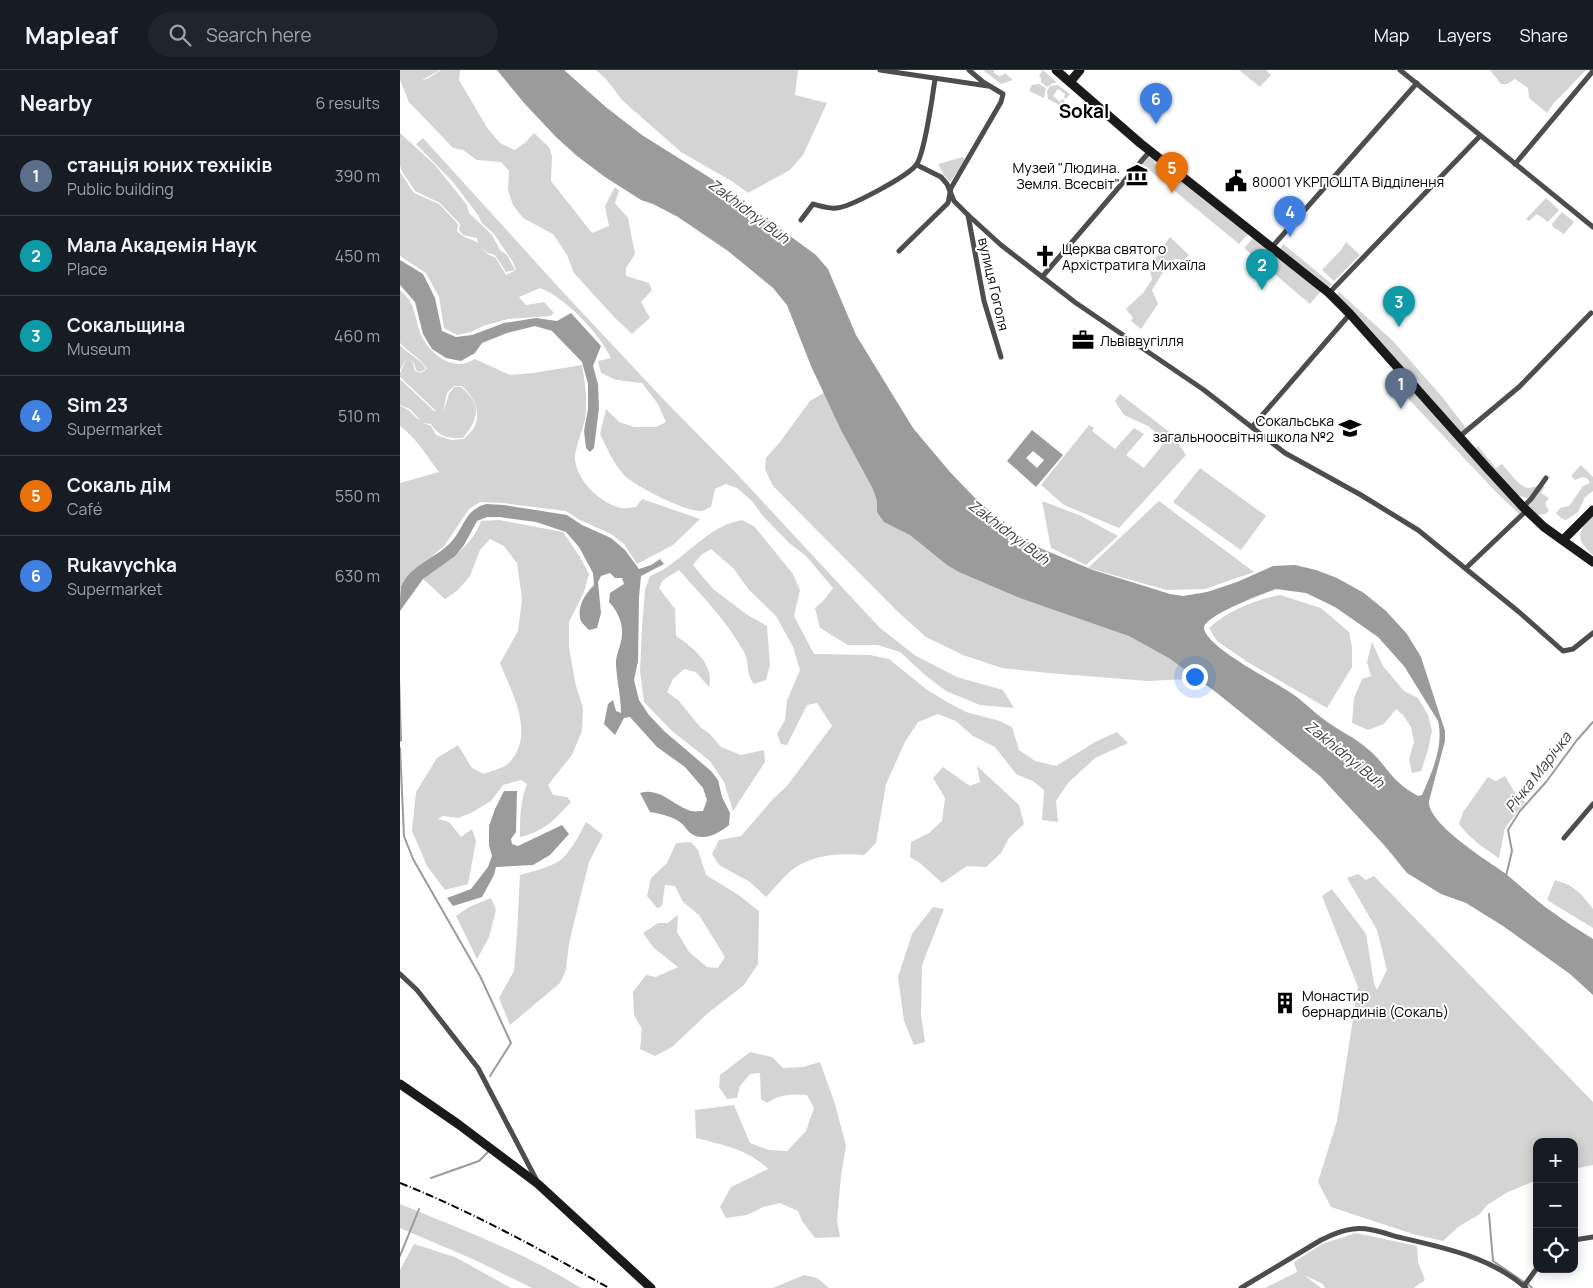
<!DOCTYPE html>
<meta charset="utf-8">
<style>
:root{--surface:#171b24;--page:#20242c;--text:#f1f3f6;--muted:#9ea1a6;--line:#363941;--accent:#858687}
body{margin:0;font-family:Manrope,sans-serif;background:var(--page);color:var(--text)}
.controls{position:absolute;right:15px;bottom:15px;display:grid;overflow:hidden;border-radius:10px;box-shadow:0 2px 12px #0003}
.controls button{width:45px;height:45px;display:grid;place-items:center;padding:0;border:0;border-bottom:1px solid var(--line);background:var(--surface);color:var(--text);font:25px sans-serif}
.you{position:absolute;left:794px;top:606px;width:18px;height:18px;margin:-12px;border:4px solid #fff;border-radius:50%;background:#1a73e8;box-shadow:0 0 0 8px #1a73e833}
.badge{display:grid;place-items:center;width:32px;height:32px;border-radius:50%;background:var(--accent);color:#fff;font-size:16px;font-weight:700}
.pin{position:absolute;translate:-50% -41px;filter:drop-shadow(0 1px 2px #0008)}
.pin::after{content:'';position:absolute;top:26px;width:18px;height:15px;background:inherit;clip-path:polygon(0 0,100% 0,50% 100%)}
.list{margin:0;padding:0;list-style:none}
h2{display:flex;justify-content:space-between;align-items:center;height:65px;margin:0;padding:0 20px;font-size:21px}
h2 small{font-size:16px;font-weight:400;color:var(--muted)}
.list li{display:grid;grid-template-columns:32px 1fr auto;gap:15px;align-items:center;box-sizing:border-box;height:80px;padding:0 20px;border-top:1px solid var(--line)}
.list b{display:block;font-size:19px;white-space:nowrap}
.list p{margin:0;font-size:16px;white-space:nowrap;color:var(--muted)}
.list em{font-size:16px;font-style:normal;color:var(--muted)}
.icon{flex:none;width:28px;height:28px;fill:none;stroke:currentColor;stroke-width:2;stroke-linecap:round;stroke-linejoin:round}
.map{position:relative;flex:none;width:1193px;height:1218px;overflow:hidden}
header{display:flex;align-items:center;gap:30px;box-sizing:border-box;height:70px;padding:0 25px;background:var(--surface);border-bottom:1px solid var(--line)}
header strong{font-size:24px}
nav{display:flex;gap:28px;margin-inline-start:auto;font-size:18px}
.search{width:350px;height:45px;background:var(--page);display:flex;align-items:center;gap:12px;box-sizing:border-box;padding:0 18px;border-radius:28px;color:var(--muted);font-size:19px}
main{display:flex}
aside{flex:1;background:var(--surface)}
.map>svg:first-child{display:block}
.green{fill:#d4d4d4;fill-rule:evenodd}
.water{fill:#9b9b9b;fill-rule:evenodd}
.lines{fill:none;stroke-linecap:round;stroke-linejoin:round}
.stream{stroke:#9b9b9b;stroke-width:2}
.street{stroke:#4d4d4d;stroke-width:5}
.secondary{stroke:#1a1a1a;stroke-width:9}
.rail{stroke:#000;stroke-width:2;stroke-dasharray:8 2.5 1 2.5;stroke-linecap:butt}
.labels{text-anchor:middle;dominant-baseline:central;stroke-width:4;stroke-linejoin:round;paint-order:stroke}
.poi-label{font-size:14px;fill:#000;stroke:#fff;text-anchor:start}
.street-label{font-size:14px;fill:#000;stroke:#fff}
.water-label{font-size:15px;font-style:italic;fill:#3c3c3c;stroke:#fff}
.district-label{font-size:19px;font-weight:bold;fill:#000;stroke:#fff}
</style>
<header>
<strong>Mapleaf</strong>
<div class="search"><svg class="icon" aria-label="search" viewBox="0 0 24 24"><circle cx="10" cy="10" r="6"/><path d="M15 15l6 6"/></svg>Search here</div>
<nav><a>Map</a><a>Layers</a><a>Share</a></nav>
</header>
<main>
<aside>
<h2>Nearby<small>6 results</small></h2>
<ul class="list">
<li><span class="badge" style="background:#5c6f8a">1</span><div><b>станція юних техніків</b><p>Public building</p></div><em>390 m</em></li>
<li><span class="badge" style="background:#0f9aa8">2</span><div><b>Мала Академія Наук</b><p>Place</p></div><em>450 m</em></li>
<li><span class="badge" style="background:#0f9aa8">3</span><div><b>Сокальщина</b><p>Museum</p></div><em>460 m</em></li>
<li><span class="badge" style="background:#3f7fe0">4</span><div><b>Sim 23</b><p>Supermarket</p></div><em>510 m</em></li>
<li><span class="badge" style="background:#e8710a">5</span><div><b>Сокаль дім</b><p>Café</p></div><em>550 m</em></li>
<li><span class="badge" style="background:#3f7fe0">6</span><div><b>Rukavychka</b><p>Supermarket</p></div><em>630 m</em></li>
</ul>
</aside>
<div class="map">
<svg width="1193" height="1218" viewBox="0 0 1193 1218">
<rect width="100%" height="100%" fill="#fff"/>
<g class="green">
<polygon points="0,0 40,0 22,10 27,9 41,0 60,0 59,10 88,59 100,73 115,80 126,72 134,63 149,77 152,86 151,111 192,163 209,156 205,136 215,117 219,121 215,133 228,148 235,184 226,198 226,206 249,213 252,220 241,232 250,248 232,264 215,248 174,203 167,185 153,164 123,148 113,135 108,120 109,101 101,92 77,90 63,80 53,78 9,32 0,10"/>
<polygon points="196,0 398,0 395,25 427,33 403,85 390,100 348,123 333,112 281,82 223,31 206,9"/>
<polygon points="583,0 594,0 594,3 599,6 603,5 605,3 613,10 601,14"/>
<polygon points="643,0 657,13 653,13 647,17 641,12 641,8 639,6"/>
<polygon points="839,0 866,0 871,5 860,17"/>
<polygon points="1090,0 1186,0 1153,34 1147,43 1129,28 1128,18 1115,9 1107,14 1101,14"/>
<polygon points="639,14 646,18 644,28 629,21 632,15"/>
<polygon points="658,15 670,24 666,29 664,27 665,24 658,19 653,26 660,32 662,29 665,31 661,36 648,29 647,21 650,16"/>
<path d="M0,63L35,95L67,135L69,143L92,165L100,180L107,185L115,200L106,202L95,185L88,183L80,177L89,185L95,187L106,205L116,200L113,192L94,164L82,153L78,145L53,112L16,74L23,68L162,221L265,331L337,404L479,557L516,586L557,607L603,620L614,638L580,635L546,621L525,605L500,582L478,575H448L420,558L415,538L424,530L433,518L406,486L389,473L362,445L352,431L337,418L326,414L315,419L311,437C308,438 304,441 301,441C286,442 234,416 224,405C213,393 207,378 200,364L206,339L219,352L234,357H256L266,352L258,334L242,313L216,310L201,303L198,291L211,288C199,263 166,228 140,218L119,227L126,235L144,232L154,243L150,246L108,249L83,256L71,262L57,265L44,258L39,227L26,203L0,186V102L14,123L39,134L58,154L57,161C64,169 71,168 78,173L77,168L63,165L59,160L60,154L40,133L15,121L3,103L0,96Z"/>
<polygon points="750,85 755,89 754,93 758,95 761,95 776,106 775,110 778,112 781,110 849,163 839,174 742,94"/>
<polygon points="563,87 565,91 550,112 544,105 538,94"/>
<polygon points="1146,128 1159,140 1148,152 1137,144 1129,151 1126,149"/>
<polygon points="1162,142 1174,152 1164,164 1153,157 1152,154"/>
<polygon points="770,167 789,185 784,190 774,189 763,202 752,220 758,234 741,259 731,251 733,248 726,239 744,222 752,209 750,200 754,190"/>
<polygon points="854,167 921,221 910,234 844,178"/>
<polygon points="946,172 960,185 934,211 922,200 941,180"/>
<polygon points="883,174 932,214 928,218 880,179"/>
<path d="M0,220C17,234 14,248 21,265C28,280 43,294 60,294C65,294 71,291 75,289L110,305L133,303L182,295C185,313 188,331 185,349C183,359 174,382 175,390C178,412 200,433 221,438C225,439 231,437 236,437L242,429L300,449L273,475L237,494L224,474L211,464L180,450L166,441L103,433L80,432L69,439L45,475L30,488L14,499L0,519V413L39,402C27,386 16,368 0,356V336C12,340 11,345 20,350L10,339L0,335V309L34,341H36L0,307V303L7,287L0,300V275C8,284 21,289 26,299L20,302L16,300L14,293L9,289L13,293L15,301L21,303L27,299C21,288 9,283 0,273ZM54,316H62C72,325 80,338 76,353C75,358 68,365 64,369L51,370L36,365L31,356L23,353L31,354C40,368 48,368 63,368C79,348 82,335 61,317H54L49,324L43,343L47,323Z"/>
<polygon points="939,222 993,271 1043,328 1066,358 1060,363 936,227"/>
<polygon points="1007,314 1089,406 1121,441 1119,444 1096,422 1000,320"/>
<polygon points="427,321 738,563 804,606 787,609 748,611 648,603 602,598 563,585 526,567 499,543 373,416 365,399 366,388 380,372 410,331"/>
<polygon points="720,324 772,364 786,385 719,458 664,435 641,415 689,355 694,358 692,361 715,379 734,358 744,364 726,385 744,398 763,374 761,366 748,356 724,345 715,331"/>
<path d="M1078,376L1096,398L1102,394C1109,401 1119,418 1129,418C1135,417 1139,415 1145,416L1141,423L1149,428L1145,433L1149,441L1145,444L1136,445L1127,437L1130,432L1127,428L1116,425L1073,379Z"/>
<polygon points="1181,395 1193,407 1193,421 1185,427 1178,442 1166,450 1161,448 1156,443 1160,438 1169,436 1183,416 1190,413 1187,408 1182,407 1175,410 1171,406"/>
<polygon points="800,398 866,446 841,480 773,432"/>
<polygon points="642,431 679,445 718,466 686,495 651,478"/>
<polygon points="759,431 854,502 805,519 767,520 688,498"/>
<path d="M1193,446V485C1176,471 1176,461 1193,446Z"/>
<path d="M99,450L163,462L180,487L189,504L184,522L169,552V578L176,616L183,638L182,661L172,685L148,715L153,725L167,727L171,732C155,749 144,762 120,767C120,749 120,731 127,714L121,710L103,715L91,731L71,743L58,748L43,746L38,749L49,752L61,767L72,759L76,771L68,814L45,820L27,796L12,761L16,722L37,688L58,675L72,698L84,704C91,701 104,698 109,693C136,664 112,623 100,593L118,561L122,529L117,493L104,476L90,469L80,480L70,506L57,521L45,529L23,509C44,492 72,478 81,451Z"/>
<path d="M342,450L354,456L393,504L400,520L394,546L414,584L470,585L489,589L526,619L547,632L566,642L600,651L612,657L619,680L635,691L656,696L697,671L717,662L728,673L695,688L668,713L656,731L658,752L642,750L644,720L633,711L616,704L595,677L573,666L556,651L538,644L518,652L505,672L486,714L476,773L464,785C442,783 416,784 396,797C386,803 375,818 366,827L350,812L319,795L312,784L319,770L341,766L373,729L387,716L432,656L417,633L407,635L387,675L381,674L377,664L385,650L387,631L400,600L393,577L376,546L349,520L334,499L311,479L301,485L293,495L313,519L346,544L367,556L370,595L366,610L354,614C345,603 350,592 344,582C327,551 302,526 279,500L263,510L259,518L275,539L276,566C293,577 315,595 309,617L296,602L284,599L273,609L267,622L279,631L301,658L309,663L321,677L341,685L364,680L365,692L333,741L324,712L310,691L272,661L244,632L240,601L242,558L245,520L250,506C256,503 262,501 267,497C291,481 312,455 342,450Z"/>
<path d="M880,525L921,538L949,562L952,577V597L927,638L849,593L817,571L809,558C829,540 854,530 880,525Z"/>
<polygon points="972,572 983,596 1004,621 1018,628 1028,645 1032,661 1028,680 1021,701 1012,703 1009,689 1014,672 1011,657 1003,645 996,639 984,654 968,660 952,653 954,628 962,609 971,606 967,592"/>
<polygon points="577,696 619,735 624,754 609,768 601,783 586,797 567,796 542,813 520,793 510,787 511,772 529,763 542,751 545,728 533,708 543,697 570,716 580,712"/>
<path d="M1105,706L1118,728L1125,732L1105,758L1099,788C1085,779 1069,768 1059,754L1063,742L1088,707L1096,711Z"/>
<path d="M186,752L203,765L189,792L169,873L166,900L160,913L110,955L99,928L114,901L117,863L120,805C133,801 154,797 164,787C173,777 180,764 186,752Z"/>
<polygon points="291,772 298,780 306,805 337,824 359,841 358,894 344,915 308,943 272,977 255,986 240,979 242,959 234,945 233,922 246,905 256,907 278,897 254,878 243,863 258,853 268,853 277,845 278,848 277,862 289,882 307,897 318,898 325,887 299,845 283,832 275,816 265,815 262,836 257,838 247,826 251,808 267,793 276,773"/>
<polygon points="958,804 966,810 974,806 1193,1032 1193,1095 1174,1099 1174,1072 1137,1072 1137,1110 1108,1122 1087,1135 1080,1144 1058,1157 1043,1171 1013,1164 931,1137 918,1112 937,1051 958,917 922,826 932,819 966,864 974,913 977,920 987,900 977,860 947,808"/>
<polygon points="1155,810 1169,815 1181,824 1193,839 1193,858 1147,830"/>
<polygon points="91,828 96,840 89,867 77,889 56,846 69,837"/>
<polygon points="533,837 544,839 522,895 521,945 525,972 514,975 504,951 498,907 512,864"/>
<path d="M350,982L372,987L383,998L403,997L420,992L435,1034L446,1076L441,1106L437,1150L440,1167L415,1168L402,1151L398,1141L380,1133L363,1137L347,1145L326,1148L320,1137L331,1117L368,1099C348,1079 323,1075 296,1068L295,1040L334,1035L350,1073L369,1080L387,1081L406,1061L414,1038L407,1025C392,1024 380,1024 367,1033L361,1029L360,1003L350,1004L340,1016L337,1028L327,1029L319,1017L320,1005Z"/>
<path d="M0,1134C63,1160 123,1182 181,1218H132L75,1190L0,1158Z"/>
<polygon points="956,1163 1017,1176 1018,1192 1025,1210 1014,1218 925,1218 923,1214 904,1205 921,1218 865,1218 897,1202 894,1192 922,1174"/>
<polygon points="14,1174 55,1187 111,1218 0,1218 0,1200"/>
<polygon points="404,1205 417,1208 429,1218 373,1218"/>
</g>
<g class="water">
<path d="M97,0H164L207,38L242,65L315,111L416,185L428,199L456,265L513,358L550,402L575,428L610,460L642,479L693,500L770,524L783,526L807,522L837,512L873,496L895,495L916,500L937,508L964,523L986,541L1007,564L1021,587L1045,661V671L1029,731C1027,754 1088,791 1106,804C1121,816 1135,830 1151,841C1164,851 1179,860 1193,869V925L1170,904L1103,856L1066,833L1041,824L1007,803L985,776L920,706L817,623L769,588L729,566L620,528L559,502L547,495L510,465L484,452L477,442V431L473,419L441,360L411,296L387,235L373,218L328,181L278,147L253,134L241,130L205,107L177,86L156,67L124,33ZM876,519L906,523L935,537L978,567L1004,596L1038,651C1044,676 1032,702 1022,725L1018,726C1011,722 1003,717 997,711C987,701 980,689 969,680C955,667 937,660 922,648C909,638 898,626 883,618C869,609 802,574 804,557C806,545 864,523 876,519Z"/>
<polygon points="0,190 23,204 35,228 42,261 56,267 72,265 104,253 136,248 157,251 171,243 201,276 193,296 198,314 199,338 194,378 190,382 186,378 184,361 188,339 188,314 182,292 152,261 135,256 107,263 82,273 75,283 61,291 46,288 32,279 23,264 15,232 0,215"/>
<path d="M632,360L663,385L636,417L607,391ZM633,381L644,390L637,398L626,388Z"/>
<path d="M86,434L104,435L167,445L182,455L211,468L225,480L239,499L251,495L260,489L264,494L241,506L239,527L238,591L234,610L239,630L249,645L264,661L311,701L318,710L322,727L330,743L329,755C318,764 302,773 289,762C286,759 284,755 281,753C272,746 261,744 250,742L240,723C261,717 273,736 291,741C295,742 300,741 303,741L307,730L303,718L285,697L257,677L230,647L224,648L215,665L204,654L208,634L213,630L216,641L221,643C221,627 217,612 216,595C215,585 222,575 222,564C223,553 217,540 209,532L210,523L224,514L222,508H215L210,503L201,506L198,512L201,543L197,558L189,560C187,558 183,554 181,551C176,538 185,524 194,515L193,503L179,477L166,462L136,452L99,447H87L77,451L64,475L55,486L23,509L0,541C0,534 0,523 1,517C10,496 31,490 47,476C64,462 62,441 86,434Z"/>
<polygon points="0,606 2,671 0,672"/>
<polygon points="104,721 117,721 116,762 111,769 112,774 118,776 162,755 169,764 150,785 133,795 96,797 94,805 82,827 53,836 47,828 71,819 88,797 92,786 89,775 89,756 95,739"/>
</g>
<g class="lines">
<g class="stream">
<polyline points="0,678 4,766 13,789 80,906 111,973 90,1006"/>
<polyline points="1106,806 1112,781 1108,760 1120,741 1146,712 1177,670 1193,652"/>
<polyline points="31,1108 79,1091 88,1082"/>
<polyline points="1089,1144 1093,1191 1124,1212"/>
<polyline points="0,1186 19,1139"/>
<polyline points="1129,1215 1132,1218"/>
</g>
<g class="street">
<polyline points="480,0 588,16"/>
<polyline points="1000,0 1193,157"/>
<polyline points="1115,94 1193,1"/>
<polyline points="517,95 541,107 547,114 554,131 568,145 601,175 676,233 804,320 885,383 961,425 1018,460 1119,542 1163,581 1173,579 1193,563"/>
<polyline points="568,145 584,231 601,287"/>
<path d="M401,150L413,134C420,136 428,139 436,138C449,138 508,106 516,95C524,86 533,24 535,9"/>
<polyline points="872,177 1017,13"/>
<polyline points="499,181 548,133 551,118 601,32 603,24 583,12 569,0"/>
<polyline points="642,207 750,81"/>
<polyline points="929,223 1080,66"/>
<polyline points="852,357 950,244"/>
<polyline points="1059,367 1119,317 1191,243"/>
<polyline points="1123,437 1131,429 1146,408"/>
<polyline points="1066,498 1127,440"/>
<polyline points="1164,768 1193,734"/>
<polyline points="0,904 17,920 78,998 137,1111"/>
<polyline points="1174,1170 1193,1167"/>
<polyline points="1124,1216 1137,1198"/>
<path d="M841,1218L921,1170C931,1165 942,1160 953,1159C968,1157 984,1163 998,1167C1042,1177 1091,1187 1126,1218"/>
</g>
<g class="secondary">
<polyline points="656,0 740,73 929,223 950,244 1088,399 1123,437 1144,457 1193,492"/>
<polyline points="670,12 680,0"/>
<polyline points="1163,470 1193,440"/>
<polyline points="0,1014 58,1054 138,1114 251,1218"/>
</g>
<path class="rail" d="M0,1113C73,1142 141,1180 209,1218"/>
</g>
<defs>
<g id="museum-bare" transform="scale(1.725)"><path d="M0-6L6-3V-2H-6V-3ZM-5-1h2V3h-2ZM-1-1h2V3h-2ZM3-1h2V3H3ZM-6 4H6V6H-6Z" fill="#000" stroke="#fff" stroke-width="2.5" paint-order="stroke"/></g>
<g id="civic-bare" transform="scale(1.725)"><path d="M-.6-6.5H3V-4.5H.6V-3L4-1V1h2V6H-6V1h2V-1L-.6-3ZM-1.2 2.5V6h2.4V2.5Z" fill="#000" stroke="#fff" stroke-width="2.5" paint-order="stroke"/></g>
<g id="church-bare" transform="scale(1.725)"><path d="M-1.2-6h2.4v3.5h3.3v2.4h-3.3V6h-2.4V-.1h-3.3v-2.4h3.3Z" fill="#000" stroke="#fff" stroke-width="2.5" paint-order="stroke"/></g>
<g id="office-bare" transform="scale(1.725)"><path d="M-6-3h4V-5.5h4V-3h4V5H-6ZM-1-4.5V-3h2v-1.5ZM-6 0V1H6V0Z" fill="#000" stroke="#fff" stroke-width="2.5" paint-order="stroke"/></g>
<g id="school-bare" transform="scale(1.725)"><path d="M0-5L7-2L0 1L-7-2ZM-4 1L0 2.5L4 1V4Q0 6-4 4Z" fill="#000" stroke="#fff" stroke-width="2.5" paint-order="stroke"/></g>
<g id="building-bare" transform="scale(1.725)"><path d="M-4-6H4V6H1V3H-1V6H-4ZM-2.5-4.3h1.7v1.8h-1.7ZM.8-4.3h1.7v1.8H.8ZM-2.5-1h1.7V.8h-1.7ZM.8-1h1.7V.8H.8Z" fill="#000" stroke="#fff" stroke-width="2.5" paint-order="stroke"/></g>
</defs>
<g fill-rule="evenodd">
<use href="#museum-bare" x="737" y="105"/>
<use href="#civic-bare" x="836" y="111"/>
<use href="#church-bare" x="645" y="186"/>
<use href="#office-bare" x="683" y="270"/>
<use href="#school-bare" x="950" y="358"/>
<use href="#building-bare" x="885" y="933"/>
</g>
<g class="labels">
<g class="poi-label">
<text x="720" y="97" text-anchor="end">Музей "Людина.<tspan x="720" dy="16">Земля. Всесвіт"</tspan></text>
<text x="852" y="111">80001 УКРПОШТА Відділення</text>
<text x="662" y="178">Церква святого<tspan x="662" dy="16">Архістратига Михаїла</tspan></text>
<text x="700" y="270">Львіввугілля</text>
<text x="934" y="350" text-anchor="end">Сокальська<tspan x="934" dy="16">загальноосвітня школа №2</tspan></text>
<text x="902" y="925">Монастир<tspan x="902" dy="16">бернардинів (Сокаль)</tspan></text>
</g>
<g class="street-label">
<text transform="translate(594 214) rotate(77)">вулиця Гоголя</text>
</g>
<g class="water-label">
<text transform="translate(349 141) rotate(37)">Zakhidnyi Buh</text>
<text transform="translate(609 462) rotate(37)">Zakhidnyi Buh</text>
<text transform="translate(945 684) rotate(39)">Zakhidnyi Buh</text>
<text transform="translate(1138 702) rotate(-52)">Річка Марічка</text>
</g>
<g class="district-label">
<text x="684" y="41">Sokal</text>
</g>
</g>
</svg>
<div class="controls">
<button>+</button>
<button>−</button>
<button><svg class="icon" aria-label="locate" viewBox="0 0 24 24"><circle cx="12" cy="12" r="6"/><path d="M12 2v4M12 18v4M2 12h4M18 12h4"/></svg></button>
</div>
<div class="you"></div>
<div class="pin badge" style="left:1001px;top:339px;background:#5c6f8a">1</div>
<div class="pin badge" style="left:862px;top:220px;background:#0f9aa8">2</div>
<div class="pin badge" style="left:999px;top:257px;background:#0f9aa8">3</div>
<div class="pin badge" style="left:890px;top:167px;background:#3f7fe0">4</div>
<div class="pin badge" style="left:772px;top:123px;background:#e8710a">5</div>
<div class="pin badge" style="left:756px;top:54px;background:#3f7fe0">6</div>
</div>
</main>
